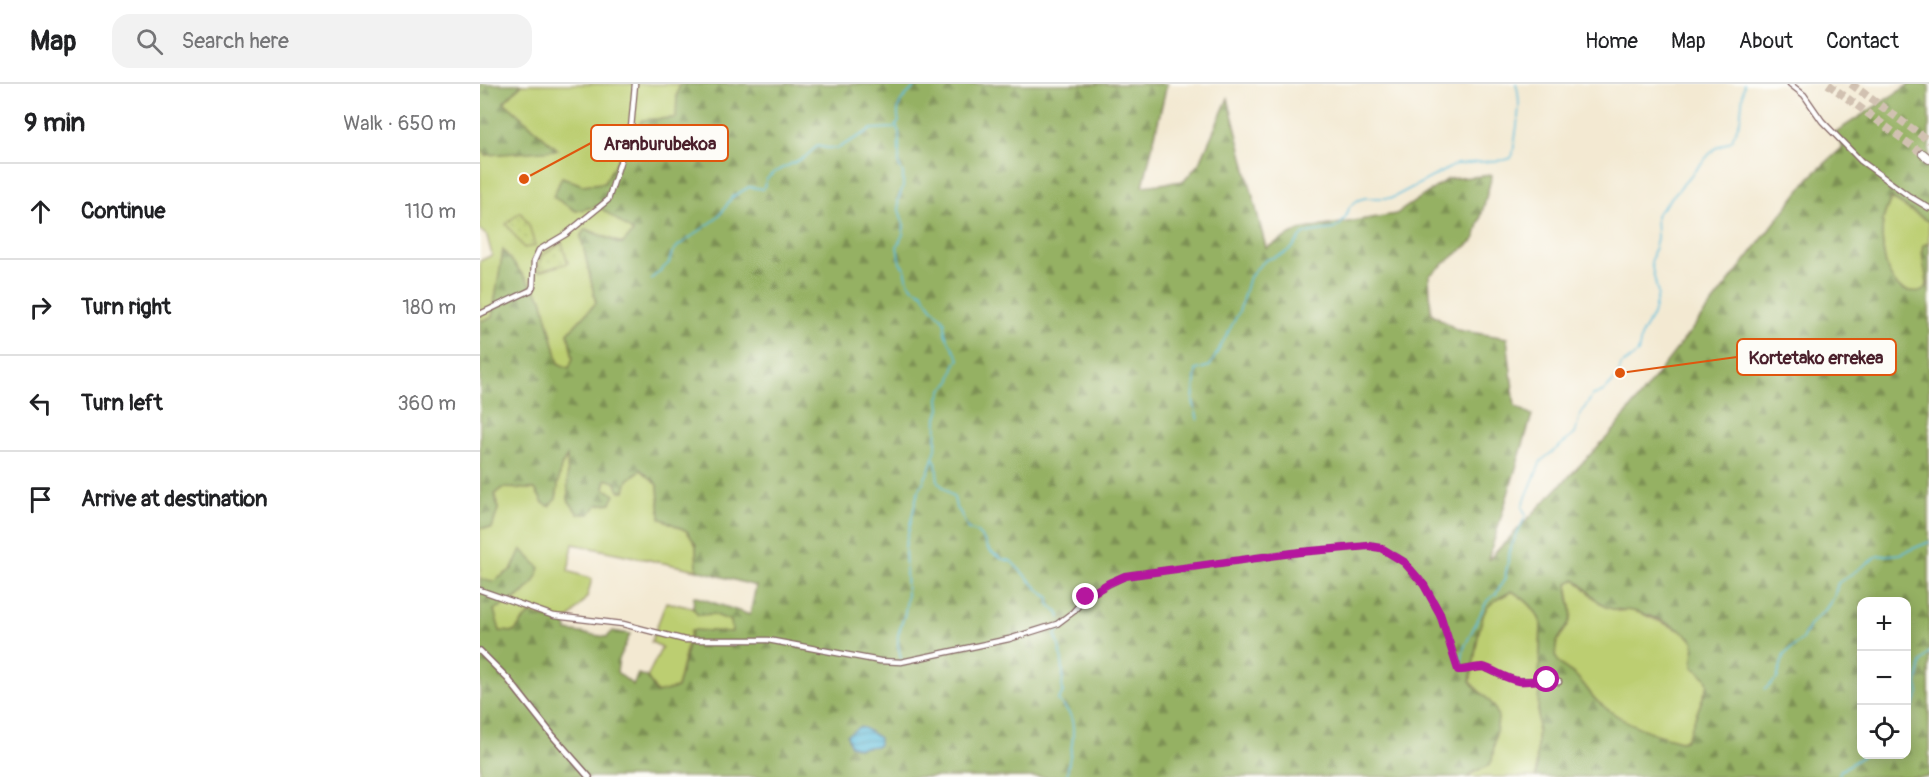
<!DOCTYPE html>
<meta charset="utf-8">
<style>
:root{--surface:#fff;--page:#f2f2f2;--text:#202124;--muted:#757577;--line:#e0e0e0}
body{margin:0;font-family:Pangolin,sans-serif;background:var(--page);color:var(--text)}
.controls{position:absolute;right:18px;bottom:18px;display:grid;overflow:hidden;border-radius:12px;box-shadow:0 3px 15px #0003}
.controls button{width:54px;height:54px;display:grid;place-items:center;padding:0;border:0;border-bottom:2px solid var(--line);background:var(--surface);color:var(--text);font:30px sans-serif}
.stop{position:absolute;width:18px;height:18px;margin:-14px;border:4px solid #b5179e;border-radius:50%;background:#fff}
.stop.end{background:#b5179e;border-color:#fff;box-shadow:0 2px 6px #0008}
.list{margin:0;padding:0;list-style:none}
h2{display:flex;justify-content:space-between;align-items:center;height:78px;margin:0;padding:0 24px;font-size:26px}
h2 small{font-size:20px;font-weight:400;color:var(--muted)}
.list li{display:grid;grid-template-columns:39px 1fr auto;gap:18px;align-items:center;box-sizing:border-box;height:96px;padding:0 24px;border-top:2px solid var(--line)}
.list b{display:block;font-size:22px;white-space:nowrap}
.list em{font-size:20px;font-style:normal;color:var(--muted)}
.icon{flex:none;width:33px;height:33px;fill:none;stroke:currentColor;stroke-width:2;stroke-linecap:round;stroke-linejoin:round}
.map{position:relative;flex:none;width:1449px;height:693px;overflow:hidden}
header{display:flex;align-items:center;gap:36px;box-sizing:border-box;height:84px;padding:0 30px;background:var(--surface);border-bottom:2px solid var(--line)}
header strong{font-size:28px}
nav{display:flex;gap:33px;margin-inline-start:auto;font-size:21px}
.search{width:420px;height:54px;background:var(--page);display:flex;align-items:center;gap:15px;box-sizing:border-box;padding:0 21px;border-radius:18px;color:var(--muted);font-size:22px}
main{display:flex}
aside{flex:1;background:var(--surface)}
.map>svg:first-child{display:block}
.grass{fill:#bcce71;stroke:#83764e;stroke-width:1.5}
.forest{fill:url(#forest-firs);stroke:#706847;stroke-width:1.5;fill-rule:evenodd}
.park{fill:url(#park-dots);stroke:#83764e;stroke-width:1.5}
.water{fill:url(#water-rules);stroke:#546e84;stroke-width:1.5}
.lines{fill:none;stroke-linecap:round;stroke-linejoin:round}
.stream{stroke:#5dbddc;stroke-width:1.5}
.motorway-tunnel{stroke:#d1c1b1;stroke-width:8;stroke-dasharray:8 4;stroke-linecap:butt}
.minor-casing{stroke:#856665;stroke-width:7}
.tertiary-casing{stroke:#856665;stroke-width:8}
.motorway-casing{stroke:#856665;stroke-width:10}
.minor{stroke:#fff;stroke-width:4.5}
.tertiary{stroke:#fff;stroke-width:5}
.motorway{stroke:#fff;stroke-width:8}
.route{stroke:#b5179e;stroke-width:8}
.leader{fill:none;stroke:#e0560e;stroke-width:2}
.callout-dot{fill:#e0560e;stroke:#fdfcf7;stroke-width:2}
.callout{fill:#fdfcf7;stroke:#e0560e;stroke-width:2}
.callout-label{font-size:18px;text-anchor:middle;font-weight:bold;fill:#4a1f2b}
</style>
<header>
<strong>Map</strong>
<div class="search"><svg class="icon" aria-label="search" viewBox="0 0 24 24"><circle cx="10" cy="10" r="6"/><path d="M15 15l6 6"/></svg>Search here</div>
<nav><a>Home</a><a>Map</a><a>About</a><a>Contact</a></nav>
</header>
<main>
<aside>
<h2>9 min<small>Walk · 650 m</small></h2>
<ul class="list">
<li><svg class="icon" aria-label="ahead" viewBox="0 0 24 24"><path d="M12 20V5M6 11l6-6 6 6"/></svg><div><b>Continue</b></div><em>110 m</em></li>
<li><svg class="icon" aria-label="right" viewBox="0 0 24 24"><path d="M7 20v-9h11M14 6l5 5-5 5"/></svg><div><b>Turn right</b></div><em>180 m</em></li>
<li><svg class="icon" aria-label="left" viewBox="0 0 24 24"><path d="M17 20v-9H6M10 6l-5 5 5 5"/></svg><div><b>Turn left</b></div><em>360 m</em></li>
<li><svg class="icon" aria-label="arrive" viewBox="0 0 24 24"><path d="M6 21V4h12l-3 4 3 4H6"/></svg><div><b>Arrive at destination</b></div></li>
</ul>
</aside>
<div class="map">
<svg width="1449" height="693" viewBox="0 0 1449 693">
<defs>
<pattern id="forest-firs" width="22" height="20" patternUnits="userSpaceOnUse" patternTransform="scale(1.5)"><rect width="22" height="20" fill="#95b163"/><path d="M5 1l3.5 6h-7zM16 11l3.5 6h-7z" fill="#7c8f52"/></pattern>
<pattern id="park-dots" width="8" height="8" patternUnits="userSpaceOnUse" patternTransform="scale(1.5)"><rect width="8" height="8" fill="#bcce71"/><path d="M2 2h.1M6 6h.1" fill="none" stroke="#a3b062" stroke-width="1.8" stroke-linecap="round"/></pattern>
<pattern id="water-rules" width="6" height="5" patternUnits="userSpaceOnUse" patternTransform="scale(1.5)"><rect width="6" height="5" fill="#5dbddc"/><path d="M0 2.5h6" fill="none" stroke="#4f99b3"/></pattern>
</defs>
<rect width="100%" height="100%" fill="#fdfcf7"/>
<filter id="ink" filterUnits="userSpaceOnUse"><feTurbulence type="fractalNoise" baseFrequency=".0167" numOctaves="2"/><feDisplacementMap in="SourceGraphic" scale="12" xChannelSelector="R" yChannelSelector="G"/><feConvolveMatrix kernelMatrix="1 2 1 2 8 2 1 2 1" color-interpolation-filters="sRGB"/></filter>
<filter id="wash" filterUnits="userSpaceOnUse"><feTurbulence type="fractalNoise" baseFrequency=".008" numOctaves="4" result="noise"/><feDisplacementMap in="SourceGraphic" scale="24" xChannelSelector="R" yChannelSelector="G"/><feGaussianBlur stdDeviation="1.35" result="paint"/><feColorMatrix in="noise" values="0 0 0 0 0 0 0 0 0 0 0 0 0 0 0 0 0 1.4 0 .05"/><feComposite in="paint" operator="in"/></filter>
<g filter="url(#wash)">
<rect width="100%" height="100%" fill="#f3e9d2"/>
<g class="grass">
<polygon points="42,0 200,0 197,11 197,34 162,36 124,99 102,101 82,93 74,112 96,127 118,122 154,148 143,160 106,145 101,151 116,219 88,249 93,274 89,284 79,280 62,215 23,167 12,234 0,237 0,177 12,171 7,152 0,146 0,64 6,71 77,65 24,18"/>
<path d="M1411,114L1449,138V159H1447L1442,167L1447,191V202C1442,208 1437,208 1430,208C1404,206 1400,156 1403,137C1404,129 1408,122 1411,114Z"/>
<path d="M88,371V398L124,404L126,395C143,400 148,396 161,385L178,401L180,434L207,447L216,461L217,486L93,460L88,487L112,495L107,513L86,539L49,530L34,548L20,547L13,526L44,510L32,485L13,498L0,495V444H12L18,425L15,410L22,404L55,405L63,419L76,415L81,382Z"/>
<path d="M1094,496L1100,499L1115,515L1137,527L1150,526L1160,529L1204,548L1214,558L1213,583L1226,594L1228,600L1209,650L1205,656L1200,657C1169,649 1143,639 1118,618C1110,611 1105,600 1097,593C1090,586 1077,582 1076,571C1073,554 1087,548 1091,534C1094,522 1085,509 1089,498Z"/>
<path d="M1032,507C1046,516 1055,523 1061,539L1056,693H989L990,690L1008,682L1014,622L997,607L990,597C995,578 997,543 1005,527C1010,517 1024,512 1032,507Z"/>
<polygon points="186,518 213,524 218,531 233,530 252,537 252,549 211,546 197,604 177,609 167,593 182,563 171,558"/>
</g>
<g class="forest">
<polygon points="0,0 42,0 24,18 78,66 6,71 0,64"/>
<path d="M200,0H687L663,102L704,97L720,78L748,14L786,164L819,146L916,130L968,95L1012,91L995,155L949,192L951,229L977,246L1027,254L1035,322L1052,331L1008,476L1134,346L1330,93L1363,63L1354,49L1430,0H1447L1449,2V138L1411,114C1408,122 1404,129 1403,137C1400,156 1404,206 1430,207C1437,208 1442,208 1447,202C1447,189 1440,174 1443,161L1449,159V693H1056L1061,539C1055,523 1046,516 1032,507C1024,512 1010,517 1005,527C997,543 995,578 990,597C999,610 1017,618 1018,635L1012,677L1008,682L990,690L989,693H0V495L13,498L32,485L41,465L60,484C52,509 35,514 14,526L20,547L34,548L49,530L86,539L87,547L127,553L133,547L150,550L139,575L137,588L153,601L158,590L167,593L177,609L197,604L212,546L252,548L251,537L233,530L218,531L213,524L214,512L270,531L276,502L217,486L216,461L207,447L180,434L178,401L161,386L148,396L145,407H139L135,398L126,395L124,404L135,411L131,419L117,421L110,430H98L88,416L87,372L81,382L76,415L69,422L63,419L55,405L22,404L15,410L18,425L12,444H0V237L12,234L23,166L62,215L79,280L89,284L93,274L88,249L116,219L101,152L105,145L142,160L153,148L118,122L96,127L73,113L82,93L102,101L124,99L162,36L196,34L197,11ZM1094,496C1107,502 1113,516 1126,523C1135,527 1144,525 1153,527C1170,531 1204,544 1214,558L1213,583L1226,594L1228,600L1209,650L1205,656L1200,657C1170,649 1143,639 1118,618C1110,611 1105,600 1097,593C1090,586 1077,582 1076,571C1073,554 1087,548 1091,534C1094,522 1084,509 1089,498ZM1382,518H1426V670H1382Z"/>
</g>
<g class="park">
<polygon points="40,128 49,141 55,162 44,164 26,140"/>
<polygon points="82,159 88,179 58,188 61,172"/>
</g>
<polygon class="water" points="379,643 384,644 399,654 399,661 397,662 378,664 370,661 367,651"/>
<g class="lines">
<g class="stream">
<polyline points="171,195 189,179 192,169 198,162 232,138 242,128 252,113 269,103 283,105 287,95 293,89 325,73 337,62 347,64 358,64 392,45 413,44 415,42"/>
<path d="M718,336L713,317L716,286L730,282L759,228L768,196L776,185L786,176L805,169L812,164L823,151L830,148L854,145L860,141L865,134L870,122L878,116L885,114H912L977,80L1025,76L1031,74L1033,70C1035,49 1043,21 1036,0"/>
<polyline points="454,375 456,378 458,398 474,414 476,423 480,428 488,445 496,448 504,456 507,463 511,468 522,475 531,477 562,509 569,513 569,520 579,530 580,534"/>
<path d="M583,539L579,547L575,551C579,556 583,581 583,589C583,598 581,599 583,608L578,616C582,621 587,625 590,631C598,647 588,675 587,693"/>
<path d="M421,575L418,561V551L425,529L427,513L425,463L437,411L449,386L456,365L457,334L460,325L459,314L463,304L470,299L475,280L479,275C475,266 468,258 465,249C464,244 467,240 463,235C455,227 447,219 443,209L433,204L428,198L425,185L420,179L417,163L423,150L424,141L419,126L418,116L423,103V89L419,82V48L416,41L419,38C414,18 426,12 438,0"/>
<path d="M981,580L984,564L993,545L1007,517L1016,510L1025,494L1030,465L1046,431L1042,423L1061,377L1095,350L1100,331L1113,311C1126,309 1139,294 1141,281L1158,269L1162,249L1173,231L1178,210L1171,179L1177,154L1176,131L1234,65L1251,57L1260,37L1264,0"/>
<polyline points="1285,605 1297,595 1304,571 1322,555 1330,540 1345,526 1354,513 1358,499 1398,472 1420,470 1449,458"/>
<polyline points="1426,637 1439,609 1437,600 1441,579 1449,568"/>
<polyline points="1359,693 1360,687 1386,670"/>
</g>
</g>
</g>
<g filter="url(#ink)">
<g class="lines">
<g class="motorway-tunnel">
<polyline points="1348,0 1443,70"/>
<polyline points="1371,0 1449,57"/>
</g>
<g class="minor-casing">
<g id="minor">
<polyline points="1310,0 1324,11 1342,37 1381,77 1429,112 1449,124"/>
<polyline points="0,230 51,206 53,202 54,177 59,166 86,150 128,116 151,44 155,0"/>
<polyline points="0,506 74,532 143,540 205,556 288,556 400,577 421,578 529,555 577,540 593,528 606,513 617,506 645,492 820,468 888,462 901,464 910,469 924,478 944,501 960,530 979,586 1004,583 1020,591 1038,597 1067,596 1079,598"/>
</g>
</g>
<g class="tertiary-casing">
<polyline id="tertiary" points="0,567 28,595 73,652 109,693"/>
</g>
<g class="motorway-casing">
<polyline id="motorway" points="1443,70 1449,75"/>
</g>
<use href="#minor" class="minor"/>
<use href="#tertiary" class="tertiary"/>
<use href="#motorway" class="motorway"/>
</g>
</g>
<g class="lines" filter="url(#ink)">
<path class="route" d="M606,513L629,499L645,492L820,468L888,462L901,464L924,478L944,501L960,530L978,586C986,587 993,583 1002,583C1014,585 1025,595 1038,597C1047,598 1058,596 1067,596"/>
</g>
<path class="leader" d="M44 95L111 59M1140 289L1257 273"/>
<g class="callout-dot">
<circle cx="44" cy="95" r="6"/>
<circle cx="1140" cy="289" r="6"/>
</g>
<g class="callout">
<rect x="111" y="41" width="137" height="36" rx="6"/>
<rect x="1257" y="255" width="159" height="36" rx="6"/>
</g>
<g class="callout-label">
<text x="180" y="66">Aranburubekoa</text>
<text x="1336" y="280">Kortetako errekea</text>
</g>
</svg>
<div class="controls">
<button>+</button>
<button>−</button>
<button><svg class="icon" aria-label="locate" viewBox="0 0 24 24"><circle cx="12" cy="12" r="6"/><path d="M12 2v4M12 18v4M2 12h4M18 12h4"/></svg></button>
</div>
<div class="stop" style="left:1067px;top:596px"></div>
<div class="stop end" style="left:606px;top:513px"></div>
</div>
</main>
